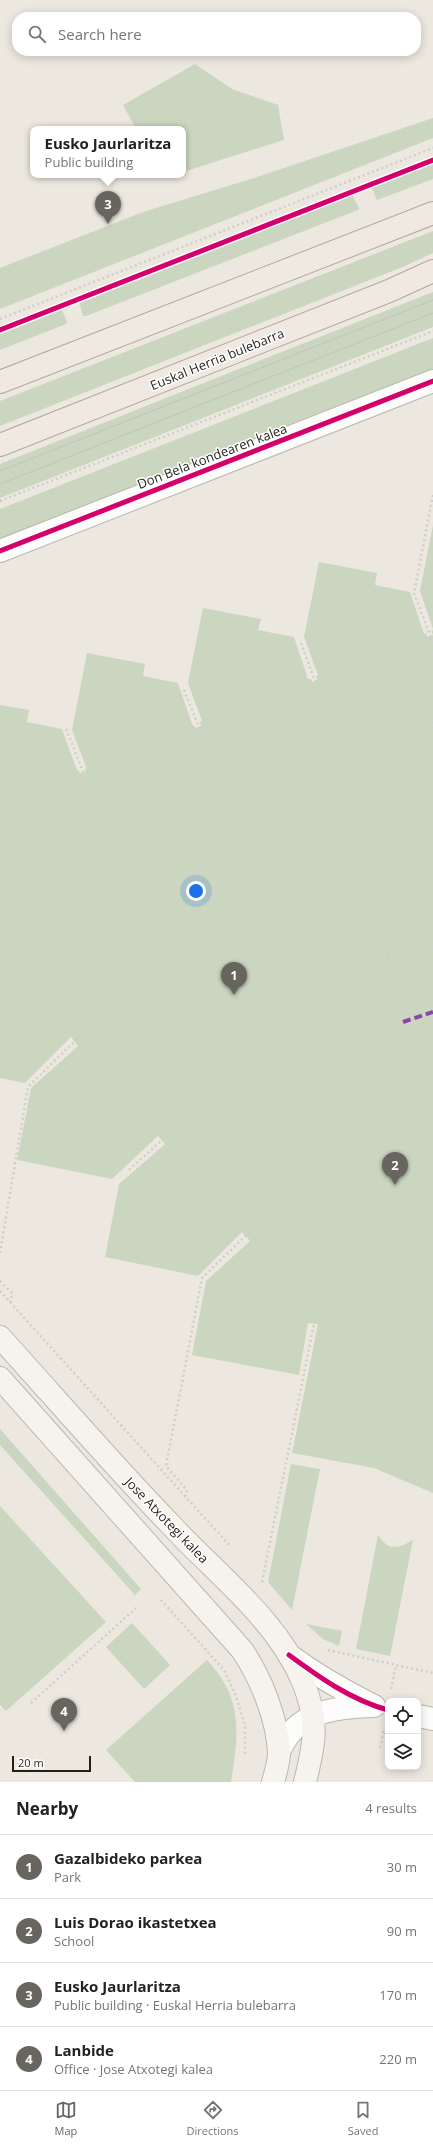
<!DOCTYPE html>
<meta charset="utf-8">
<style>
:root{--surface:#fff;--page:#f6f6f6;--text:#222;--muted:#767676;--line:#e0e0e0;--accent:#68655e}
body{margin:0;font-family:"Open Sans",sans-serif;background:var(--page);color:var(--text)}
.controls{position:absolute;right:12px;bottom:12px;display:grid;overflow:hidden;border-radius:8px;box-shadow:0 2px 10px #0003}
.controls button{width:36px;height:36px;display:grid;place-items:center;padding:0;border:0;border-bottom:1px solid var(--line);background:var(--surface);color:var(--text);font:20px sans-serif}
.scale{position:absolute;left:12px;bottom:10px;width:79px;box-sizing:border-box;padding-left:4px;border:2px solid #211f19;border-top:0;font-size:11px;line-height:14px;white-space:nowrap;color:#211f19;-webkit-text-stroke:3px #fff;paint-order:stroke}
.you{position:absolute;left:196px;top:891px;width:14px;height:14px;margin:-10px;border:3px solid #fff;border-radius:50%;background:#1a73e8;box-shadow:0 0 0 6px #1a73e833}
.badge{display:grid;place-items:center;width:26px;height:26px;border-radius:50%;background:var(--accent);color:#fff;font-size:13px;font-weight:700}
.pin{position:absolute;translate:-50% -33px;filter:drop-shadow(0 1px 2px #0008)}
.pin::after{content:'';position:absolute;top:21px;width:14px;height:12px;background:inherit;clip-path:polygon(0 0,100% 0,50% 100%)}
.popup{position:absolute;left:30px;top:126px;width:156px;height:52px;box-sizing:border-box;display:grid;place-content:center;border-radius:8px;background:var(--surface);filter:drop-shadow(0 1px 3px #0005);font-size:13px;white-space:nowrap;color:var(--muted)}
.popup b{font-size:15px;color:var(--text)}
.popup::after{content:'';position:absolute;left:50%;top:100%;margin-left:-8px;border:8px solid transparent;border-top-color:var(--surface)}
.list{margin:0;padding:0;list-style:none}
h2{display:flex;justify-content:space-between;align-items:center;height:52px;margin:0;padding:0 16px;font-size:17px}
h2 small{font-size:13px;font-weight:400;color:var(--muted)}
.list li{display:grid;grid-template-columns:26px 1fr auto;gap:12px;align-items:center;box-sizing:border-box;height:64px;padding:0 16px;border-top:1px solid var(--line)}
.list b{display:block;font-size:15px;white-space:nowrap}
.list p{margin:0;font-size:13px;white-space:nowrap;color:var(--muted)}
.list em{font-size:13px;font-style:normal;color:var(--muted)}
.icon{flex:none;width:22px;height:22px;fill:none;stroke:currentColor;stroke-width:2;stroke-linecap:round;stroke-linejoin:round}
.map{position:relative;flex:none;width:433px;height:1782px;overflow:hidden}
.search{position:absolute;background:var(--surface);box-shadow:0 2px 10px #0003;left:12px;right:12px;top:12px;height:44px;display:flex;align-items:center;gap:10px;box-sizing:border-box;padding:0 14px;border-radius:16px;color:var(--muted);font-size:15px}
.sheet{height:308px;background:var(--surface)}
nav{display:flex;justify-content:space-around;align-items:center;box-sizing:border-box;height:56px;border-top:1px solid var(--line);background:var(--surface);font-size:11px;color:var(--muted)}
nav a{display:grid;justify-items:center;gap:2px}
nav .on{color:var(--accent)}
.map>svg:first-child{display:block}
.green{fill:#cad6c0}
.lines{fill:none;stroke-linecap:round;stroke-linejoin:round}
.street-casing{stroke:#bbb8b1;stroke-width:24}
.secondary-casing{stroke:#bbb8b1;stroke-width:24}
.primary-casing{stroke:#b4a89a;stroke-width:24}
.path{stroke:#d0cecc;stroke-width:2.5;stroke-dasharray:2 3;stroke-linecap:butt}
.street{stroke:#fcfcfa;stroke-width:22}
.secondary{stroke:#f6f2ed;stroke-width:22}
.primary{stroke:#efe9e2;stroke-width:22}
.tram{stroke:#c3c2c0;stroke-width:1}
.quiet{stroke:#8e44ad;stroke-width:4;stroke-dasharray:8 4;stroke-linecap:butt}
.cycleway-casing{stroke:#fff;stroke-width:8}
.cycleway{stroke:#d6006c;stroke-width:5}
.labels{text-anchor:middle;dominant-baseline:central;stroke-width:3;stroke-linejoin:round;paint-order:stroke}
.street-label{font-size:13px;fill:#211f19;stroke:#fff}
</style>
<div class="map">
<svg width="433" height="1782" viewBox="0 0 433 1782">
<rect width="100%" height="100%" fill="#ece8df"/>
<g class="green">
<polygon points="195,64 232,89 278,105 284,140 183,172 183,129 136,129 123,105"/>
<polygon points="433,118 433,138 0,309 0,268 143,212 254,178"/>
<polygon points="433,164 433,179 377,200 372,188"/>
<polygon points="352,195 359,208 358,210 86,316 83,316 79,302"/>
<polygon points="433,231 433,253 405,266 0,426 0,401"/>
<polygon points="433,292 433,327 0,498 0,464"/>
<polygon points="60,309 62,310 67,322 66,324 0,350 0,333"/>
<polygon points="433,338 433,369 0,539 0,509"/>
<polygon points="433,525 433,629 420,591"/>
<polygon points="319,562 377,573 375,585 410,592 424,634 426,633 428,637 433,635 431,631 433,630 433,1493 374,1468 292,1453 318,1324 308,1323 299,1375 192,1355 206,1281 250,1241 242,1232 198,1276 105,1257 119,1184 165,1144 158,1136 112,1179 17,1160 31,1088 78,1046 71,1037 25,1083 0,1078 0,705 29,710 27,722 62,729 77,770 78,770 80,773 85,772 86,767 72,730 87,653 145,664 143,676 178,683 192,724 196,728 201,726 200,722 202,721 188,683 203,608 261,619 258,630 294,637 308,679 311,679 312,682 317,680 316,676 318,675 304,637"/>
<polygon points="0,1429 141,1589 135,1595 0,1445"/>
<polygon points="291,1464 320,1469 292,1610 268,1582"/>
<polygon points="0,1506 106,1622 6,1711 0,1705"/>
<path d="M378,1535C388,1551 398,1549 413,1540L390,1656L356,1649Z"/>
<polygon points="132,1623 170,1665 144,1689 106,1647"/>
<polygon points="306,1624 342,1631 339,1646 323,1639"/>
<path d="M207,1660C243,1698 239,1734 231,1782H135L106,1750Z"/>
</g>
<g class="lines">
<g class="street-casing">
<g id="street">
<polyline points="0,551 433,381"/>
<path d="M289,1655C316,1675 342,1690 372,1705"/>
<polyline points="418,1716 433,1719"/>
<path d="M279,1752C296,1711 335,1707 374,1706"/>
</g>
</g>
<g class="secondary-casing">
<g id="secondary">
<path d="M0,1337C57,1400 112,1464 171,1525C216,1574 277,1619 303,1682C319,1721 315,1742 305,1782"/>
<path d="M0,1378L242,1650C261,1678 277,1718 279,1752C279,1762 276,1772 273,1782"/>
</g>
</g>
<g class="primary-casing">
<g id="primary">
<polyline points="0,382 433,213"/>
<polyline points="0,445 389,291 433,271"/>
</g>
</g>
<g class="path">
<polyline points="0,319 433,148"/>
<polyline points="433,495 414,593 433,643"/>
<polyline points="0,501 433,331"/>
<polyline points="301,643 321,697"/>
<polyline points="184,690 205,742"/>
<polyline points="66,729 90,789"/>
<polyline points="199,797 258,852 302,877 368,893 399,896 433,905"/>
<polyline points="0,825 433,653"/>
<polyline points="408,848 433,832"/>
<polyline points="0,928 85,1031 174,1131 321,1290"/>
<polyline points="387,956 433,946"/>
<polyline points="380,997 433,1058"/>
<polyline points="145,1026 172,1017 227,1008 271,1006 315,1018 341,1035 373,1032"/>
<path d="M116,1066C173,987 204,931 199,831C199,820 200,808 199,797C197,782 188,766 183,751"/>
<polyline points="184,1142 341,1035"/>
<polyline points="129,1170 162,1140 174,1131"/>
<polyline points="0,1253 28,1087 85,1031"/>
<polyline points="0,1281 12,1293 10,1302"/>
<polyline points="0,1291 231,1547"/>
<polyline points="319,1302 433,1324"/>
<polyline points="185,1497 187,1490 166,1466 202,1278 259,1223"/>
<polyline points="262,1582 380,997 433,719"/>
<polyline points="161,1600 224,1670 236,1696 245,1726 245,1757"/>
<polyline points="328,1650 433,1673"/>
<polyline points="391,1689 396,1665"/>
<polyline points="31,1703 136,1608"/>
<polyline points="380,1748 384,1729"/>
</g>
<use href="#street" class="street"/>
<use href="#secondary" class="secondary"/>
<use href="#primary" class="primary"/>
<g class="tram">
<polyline points="0,471 433,300"/>
<polyline points="0,484 433,313"/>
</g>
<polyline class="quiet" points="403,1022 433,1012"/>
<g class="cycleway-casing">
<g id="cycleway">
<polyline points="0,330 433,160"/>
<polyline points="0,551 433,381"/>
<path d="M289,1655C319,1677 351,1700 388,1710"/>
</g>
</g>
<use href="#cycleway" class="cycleway"/>
</g>
<g class="labels">
<g class="street-label">
<text transform="translate(217 359) rotate(-22)">Euskal Herria bulebarra</text>
<text transform="translate(212 456) rotate(-21)">Don Bela kondearen kalea</text>
<text transform="translate(167 1520) rotate(46)">Jose Atxotegi kalea</text>
</g>
</g>
</svg>
<div class="controls">
<button><svg class="icon" aria-label="locate" viewBox="0 0 24 24"><circle cx="12" cy="12" r="6"/><path d="M12 2v4M12 18v4M2 12h4M18 12h4"/></svg></button>
<button><svg class="icon" aria-label="layers" viewBox="0 0 24 24"><path d="M12 4l9 5-9 5-9-5zM3 14l9 5 9-5"/></svg></button>
</div>
<div class="scale">20 m</div>
<div class="you"></div>
<div class="pin badge" style="left:234px;top:995px">1</div>
<div class="pin badge" style="left:395px;top:1185px">2</div>
<div class="pin badge" style="left:108px;top:224px">3</div>
<div class="popup"><b>Eusko Jaurlaritza</b>Public building</div>
<div class="pin badge" style="left:64px;top:1731px">4</div>
<div class="search"><svg class="icon" aria-label="search" viewBox="0 0 24 24"><circle cx="10" cy="10" r="6"/><path d="M15 15l6 6"/></svg>Search here</div>
</div>
<section class="sheet">
<h2>Nearby<small>4 results</small></h2>
<ul class="list">
<li><span class="badge">1</span><div><b>Gazalbideko parkea</b><p>Park</p></div><em>30 m</em></li>
<li><span class="badge">2</span><div><b>Luis Dorao ikastetxea</b><p>School</p></div><em>90 m</em></li>
<li><span class="badge">3</span><div><b>Eusko Jaurlaritza</b><p>Public building · Euskal Herria bulebarra</p></div><em>170 m</em></li>
<li><span class="badge">4</span><div><b>Lanbide</b><p>Office · Jose Atxotegi kalea</p></div><em>220 m</em></li>
</ul>
</section>
<nav>
<a class="on"><svg class="icon" aria-label="map" viewBox="0 0 24 24"><path d="M3 6l6-2 6 2 6-2v14l-6 2-6-2-6 2zM9 4v14M15 6v14"/></svg>Map</a>
<a><svg class="icon" aria-label="directions" viewBox="0 0 24 24"><path d="M12 3l9 9-9 9-9-9zM9 14v-3h6M13 9l2 2-2 2"/></svg>Directions</a>
<a><svg class="icon" aria-label="saved" viewBox="0 0 24 24"><path d="M7 4h10v16l-5-4-5 4z"/></svg>Saved</a>
</nav>
